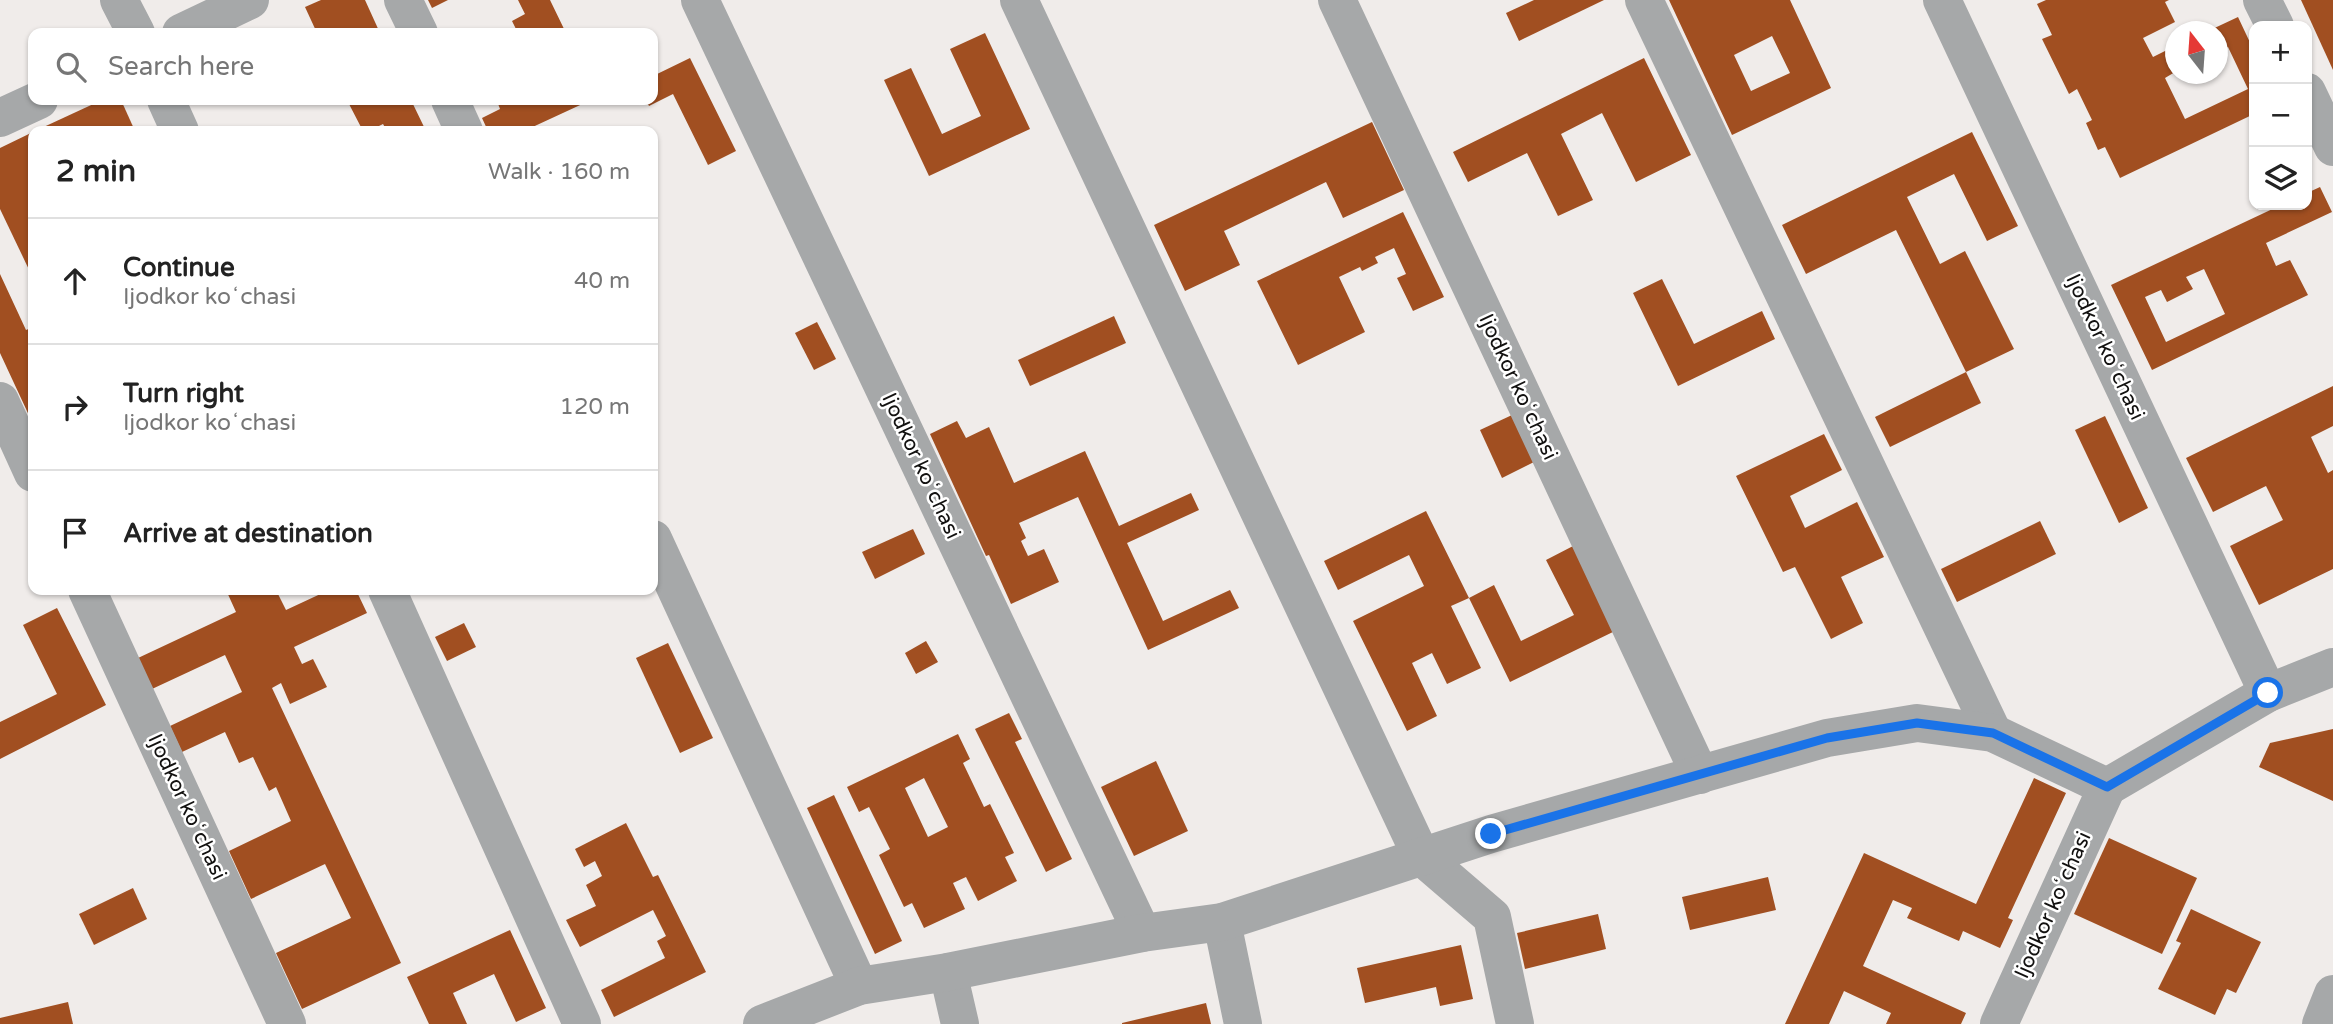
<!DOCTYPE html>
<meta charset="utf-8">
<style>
:root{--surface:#fff;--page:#f6f6f6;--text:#222;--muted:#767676;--line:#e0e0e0}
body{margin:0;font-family:"Varela Round",sans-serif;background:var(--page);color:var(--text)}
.controls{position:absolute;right:21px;top:21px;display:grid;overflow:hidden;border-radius:14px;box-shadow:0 2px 5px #0004}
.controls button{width:63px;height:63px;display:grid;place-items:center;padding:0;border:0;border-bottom:2px solid var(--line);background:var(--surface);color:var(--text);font:35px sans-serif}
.compass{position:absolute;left:2165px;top:21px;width:63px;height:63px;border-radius:50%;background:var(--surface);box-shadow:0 2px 5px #0004;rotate:343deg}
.stop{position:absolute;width:21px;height:21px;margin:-16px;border:5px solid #1a73e8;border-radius:50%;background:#fff}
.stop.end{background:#1a73e8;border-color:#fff;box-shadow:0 2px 7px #0008}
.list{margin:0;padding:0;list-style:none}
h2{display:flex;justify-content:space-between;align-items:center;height:91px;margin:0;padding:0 28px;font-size:30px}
h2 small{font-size:23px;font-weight:400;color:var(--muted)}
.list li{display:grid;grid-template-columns:46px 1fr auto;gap:21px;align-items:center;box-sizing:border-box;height:126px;padding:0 28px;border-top:2px solid var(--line)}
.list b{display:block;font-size:26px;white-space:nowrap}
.list p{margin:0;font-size:23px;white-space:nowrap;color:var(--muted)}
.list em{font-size:23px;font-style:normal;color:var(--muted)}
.icon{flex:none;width:38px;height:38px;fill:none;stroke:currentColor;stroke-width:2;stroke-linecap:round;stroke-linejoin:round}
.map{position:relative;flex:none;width:2333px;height:1024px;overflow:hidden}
.search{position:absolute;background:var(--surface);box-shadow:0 2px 5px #0004;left:28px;top:28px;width:630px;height:77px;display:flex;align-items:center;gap:18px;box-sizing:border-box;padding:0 24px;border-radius:14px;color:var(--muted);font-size:26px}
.panel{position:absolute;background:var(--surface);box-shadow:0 2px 5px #0004;left:28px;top:126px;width:630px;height:469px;border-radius:14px}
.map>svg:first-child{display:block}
.building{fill:#a14f21;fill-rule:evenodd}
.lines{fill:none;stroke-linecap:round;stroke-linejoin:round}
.minor{stroke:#a6a8a9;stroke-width:38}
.route{stroke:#1a73e8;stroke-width:9}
.labels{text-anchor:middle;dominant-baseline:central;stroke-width:5;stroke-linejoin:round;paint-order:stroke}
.street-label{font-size:21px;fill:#121110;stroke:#fff}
</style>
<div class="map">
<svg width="2333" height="1024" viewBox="0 0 2333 1024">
<rect width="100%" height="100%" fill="#f0ecea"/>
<g class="building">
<polygon points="321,0 365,0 380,33 317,33 305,7"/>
<polygon points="428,0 448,0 432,8"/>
<polygon points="518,0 550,0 566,33 518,33 512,21 525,14"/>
<polygon points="1534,0 1604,0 1519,41 1506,13"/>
<path d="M1669,0H1790L1831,88L1732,135ZM1772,36L1790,73L1751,91L1734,55Z"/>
<polygon points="2046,0 2169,0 2165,2 2175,22 2143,38 2153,57 2175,46 2175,72 2165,78 2185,119 2248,89 2228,47 2218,52 2218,32 2206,32 2238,17 2254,51 2254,114 2120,178 2105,147 2098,150 2086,123 2092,120 2077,89 2069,94 2042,39 2052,35 2037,4"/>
<polygon points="2301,0 2333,0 2333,70"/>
<polygon points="985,33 1030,129 929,176 884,80 911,68 942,134 981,116 950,49"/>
<polygon points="690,58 736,151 708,165 673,94 649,106 646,100 653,100 653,76"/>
<polygon points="1644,58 1691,155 1636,182 1602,113 1561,134 1593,200 1558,216 1527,153 1468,182 1453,152"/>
<polygon points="102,100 121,100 135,131 35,131"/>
<polygon points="359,100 411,100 426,131 387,131 383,124 369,131 363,131 349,104"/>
<polygon points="499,100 591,100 524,131 488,131 482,118 500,109 497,101"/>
<polygon points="1372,122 1404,190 1343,218 1326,182 1224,231 1240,265 1185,291 1154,225"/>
<polygon points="33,132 33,278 0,209 0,148"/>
<polygon points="1972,132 2018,226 1987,241 1954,174 1907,197 1940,264 1965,251 2014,349 1966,372 1896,230 1806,274 1782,225"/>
<path d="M2320,187L2332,212L2266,243L2276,266L2290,260L2308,295L2152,370L2111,285L2281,205H2307V193ZM2204,269L2225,314L2166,342L2145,297L2161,290L2167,302L2193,289L2186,277Z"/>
<polygon points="1403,212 1444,297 1413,311 1397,278 1406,274 1394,248 1375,257 1378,263 1362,271 1360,267 1339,277 1365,332 1298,365 1257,281"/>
<polygon points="0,274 26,330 33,327 33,424 0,353"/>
<polygon points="1662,279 1694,344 1762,311 1775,339 1678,386 1633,293"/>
<polygon points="1114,316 1126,343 1030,386 1018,360"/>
<polygon points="817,322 836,359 814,370 795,333"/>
<polygon points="1966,372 1981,403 1890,447 1875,417"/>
<polygon points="2333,386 2333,426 2311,437 2328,473 2333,470 2333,569 2259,605 2230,546 2283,520 2266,486 2213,512 2186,458"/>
<polygon points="1512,415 1534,462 1502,478 1480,430"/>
<polygon points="2105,416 2148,508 2119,523 2075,430"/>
<polygon points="957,421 966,438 989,427 1014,483 1085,451 1119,526 1191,493 1199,510 1127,543 1163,621 1230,590 1239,608 1148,650 1078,497 1019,523 1026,538 1021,541 1028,556 1044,549 1059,582 1011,604 989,555 986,556 930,434"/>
<polygon points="1824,434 1842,470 1790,496 1805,528 1857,502 1884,557 1841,577 1863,623 1831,639 1795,567 1783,572 1736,476"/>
<polygon points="1426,511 1469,598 1451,606 1481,668 1447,684 1432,653 1412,663 1437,716 1407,731 1353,621 1424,586 1409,555 1338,590 1324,561"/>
<polygon points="2040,521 2056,554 1957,602 1941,569"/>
<polygon points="913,529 925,554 875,579 862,552"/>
<polygon points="1575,545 1617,630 1510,682 1469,598 1494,585 1521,641 1574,615 1546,560"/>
<polygon points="226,590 276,590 286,610 329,590 356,590 367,613 294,647 302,664 313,659 327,687 290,704 281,683 272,688 401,963 302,1009 276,953 351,918 325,864 251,899 229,851 291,821 276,787 269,791 253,757 239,763 225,732 182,752 170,726 242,692 225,655 152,689 138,658 236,612"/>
<polygon points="57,608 106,705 0,759 0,722 57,694 23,625"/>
<polygon points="464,623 476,647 447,661 435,637"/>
<polygon points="926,641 938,662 916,674 905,653"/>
<polygon points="668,643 713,738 680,753 636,658"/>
<polygon points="1009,713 1022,739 1015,742 1072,859 1046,872 975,729"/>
<polygon points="2333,729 2333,801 2259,767 2270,743"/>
<path d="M958,734L970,759L963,763L984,807L990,804L1014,853L1005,857L1017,881L978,901L966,877L953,883L965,909L924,928L912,903L904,907L879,855L890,849L869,807L859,812L847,787ZM924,778L948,827L928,837L905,788Z"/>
<polygon points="1156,761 1188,831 1134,856 1101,787"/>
<polygon points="2034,778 2066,793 2008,918 2013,920 2000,948 1963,931 1959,941 1907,918 1912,908 1893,900 1863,966 1966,1013 1961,1024 1886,1024 1891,1013 1844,991 1829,1024 1785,1024 1864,853 1976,904"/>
<polygon points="834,795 902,941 875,954 807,808"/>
<polygon points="626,823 653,877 658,875 706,972 614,1017 601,990 665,958 657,941 666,936 653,910 580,947 566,920 596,906 586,885 602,876 595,861 584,867 575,849"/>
<polygon points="2109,838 2197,878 2162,954 2074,914"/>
<polygon points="1768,877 1776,910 1690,930 1682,897"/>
<polygon points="133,888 147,919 94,945 79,914"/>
<polygon points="2191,909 2261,942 2236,993 2227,989 2215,1015 2158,989 2181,943 2176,941"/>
<polygon points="1598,914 1606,949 1525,969 1517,933"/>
<polygon points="510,930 546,1008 516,1022 494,974 453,993 467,1024 429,1024 407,977"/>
<polygon points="1461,945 1473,999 1440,1006 1436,987 1365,1003 1357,968"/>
<polygon points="68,1002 73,1024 0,1024 0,1018"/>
<polygon points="1206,1003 1211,1024 1122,1024 1122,1023"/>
</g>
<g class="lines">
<g class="minor">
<polyline points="119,0 136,33"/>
<polyline points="403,0 419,33"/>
<polyline points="700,0 1142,933"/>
<polyline points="1019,0 1421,856 1492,917 1515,1024"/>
<polyline points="1337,0 1700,775"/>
<polyline points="1644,0 1993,733"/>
<polyline points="1942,0 2268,693"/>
<polyline points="2262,0 2275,26"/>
<polyline points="181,33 250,0"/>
<polyline points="2307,92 2333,147"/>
<polyline points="166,100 180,131"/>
<polyline points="450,100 464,131"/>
<polyline points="0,118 39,100"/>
<polyline points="0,401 33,473"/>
<polyline points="653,539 859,986"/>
<polyline points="87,590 287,1024"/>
<polyline points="387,590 582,1024"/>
<polyline points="1222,922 1243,1024"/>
<polyline points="948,972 960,1024"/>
<polyline points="762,1024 859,986 948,972 1142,933 1222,922 1491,834 1827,738 1917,723 1993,733 2107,787 2268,693 2333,667"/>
<polyline points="1999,1024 2107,787"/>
<polyline points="2321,1024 2333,994"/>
</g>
</g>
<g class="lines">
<polyline class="route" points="1491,834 1827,738 1917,723 1993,733 2107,787 2268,693"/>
</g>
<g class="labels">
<g class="street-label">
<text transform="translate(2105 347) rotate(65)">Ijodkor koʻchasi</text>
<text transform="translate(1518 387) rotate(65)">Ijodkor koʻchasi</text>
<text transform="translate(921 466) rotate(65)">Ijodkor koʻchasi</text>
<text transform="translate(187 807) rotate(65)">Ijodkor koʻchasi</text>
<text transform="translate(2053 905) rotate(-66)">Ijodkor koʻchasi</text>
</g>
</g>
</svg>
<div class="controls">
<button>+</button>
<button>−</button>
<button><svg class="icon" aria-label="layers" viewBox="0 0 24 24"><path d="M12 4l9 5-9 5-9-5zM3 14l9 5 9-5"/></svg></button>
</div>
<svg class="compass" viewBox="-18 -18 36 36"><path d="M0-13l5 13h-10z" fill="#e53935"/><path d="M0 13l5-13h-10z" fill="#767676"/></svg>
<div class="stop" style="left:2268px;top:693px"></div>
<div class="stop end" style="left:1491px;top:834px"></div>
<div class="search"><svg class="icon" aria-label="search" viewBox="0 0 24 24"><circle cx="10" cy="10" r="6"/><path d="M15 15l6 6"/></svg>Search here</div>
<section class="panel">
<h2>2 min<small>Walk · 160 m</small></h2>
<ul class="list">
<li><svg class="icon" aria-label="ahead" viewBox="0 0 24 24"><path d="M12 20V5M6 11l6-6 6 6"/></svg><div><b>Continue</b><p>Ijodkor koʻchasi</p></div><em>40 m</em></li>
<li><svg class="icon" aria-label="right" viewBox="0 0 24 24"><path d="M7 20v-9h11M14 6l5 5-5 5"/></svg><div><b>Turn right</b><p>Ijodkor koʻchasi</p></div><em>120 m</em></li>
<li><svg class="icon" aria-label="arrive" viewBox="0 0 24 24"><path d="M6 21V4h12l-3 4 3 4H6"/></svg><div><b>Arrive at destination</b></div></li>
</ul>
</section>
</div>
